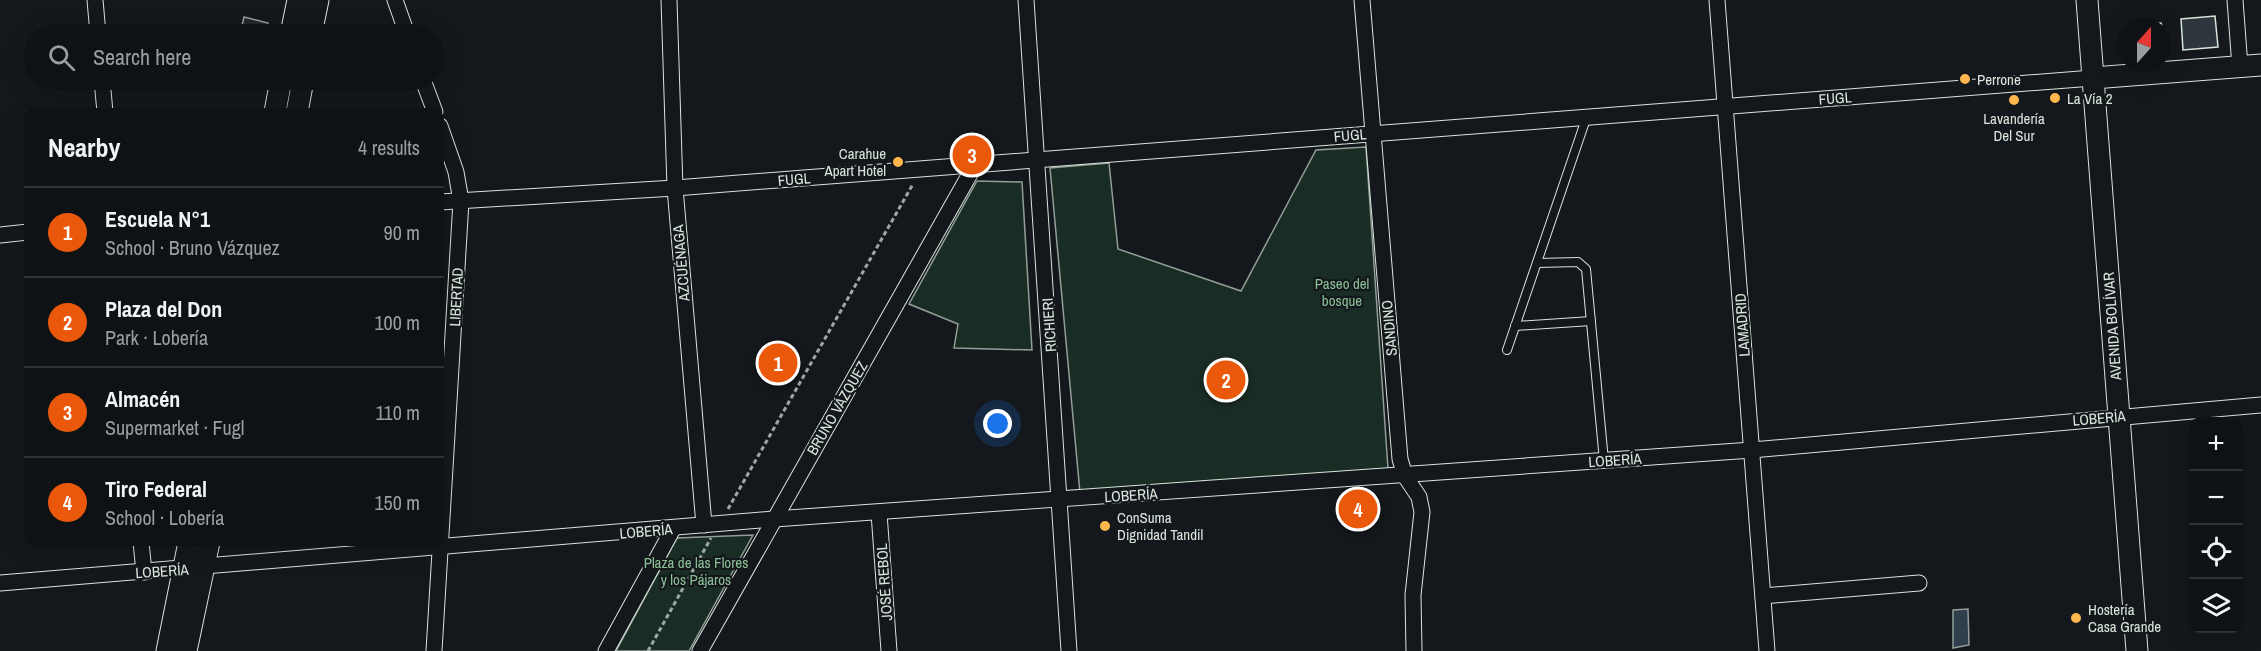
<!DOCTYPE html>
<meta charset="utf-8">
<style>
:root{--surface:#0f1215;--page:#181b1e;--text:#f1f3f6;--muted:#9b9ea0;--line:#2f3234;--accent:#ea580c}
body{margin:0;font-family:"Archivo Narrow",sans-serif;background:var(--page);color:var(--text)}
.controls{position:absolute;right:18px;bottom:18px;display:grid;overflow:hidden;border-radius:12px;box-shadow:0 6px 24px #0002}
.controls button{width:54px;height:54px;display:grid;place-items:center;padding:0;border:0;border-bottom:2px solid var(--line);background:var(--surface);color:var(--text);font:30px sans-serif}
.compass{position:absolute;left:2117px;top:18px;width:54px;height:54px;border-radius:50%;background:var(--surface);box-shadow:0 6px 24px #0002;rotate:21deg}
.you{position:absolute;left:998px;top:424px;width:21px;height:21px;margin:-15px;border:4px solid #fff;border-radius:50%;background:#1a73e8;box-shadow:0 0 0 9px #1a73e833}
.badge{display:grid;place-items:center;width:39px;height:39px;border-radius:50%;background:var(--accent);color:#fff;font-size:20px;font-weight:700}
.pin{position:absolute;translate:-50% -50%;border:3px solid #fff;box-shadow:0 2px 6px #0006}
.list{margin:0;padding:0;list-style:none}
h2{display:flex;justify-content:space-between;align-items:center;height:78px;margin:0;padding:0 24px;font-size:26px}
h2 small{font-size:20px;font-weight:400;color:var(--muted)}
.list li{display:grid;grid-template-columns:39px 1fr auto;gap:18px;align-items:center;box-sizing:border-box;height:90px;padding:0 24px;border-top:2px solid var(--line)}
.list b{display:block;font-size:22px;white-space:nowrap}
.list p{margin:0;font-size:20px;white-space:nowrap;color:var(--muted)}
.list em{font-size:20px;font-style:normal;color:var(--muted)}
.icon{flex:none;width:33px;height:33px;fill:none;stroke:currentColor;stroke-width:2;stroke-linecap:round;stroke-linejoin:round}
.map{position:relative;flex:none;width:2261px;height:651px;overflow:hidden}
.search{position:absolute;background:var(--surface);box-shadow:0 6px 24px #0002;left:24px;top:24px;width:420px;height:66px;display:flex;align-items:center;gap:15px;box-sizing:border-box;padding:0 21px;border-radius:33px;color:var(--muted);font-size:22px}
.panel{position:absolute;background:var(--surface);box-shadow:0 6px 24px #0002;left:24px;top:108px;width:420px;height:438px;border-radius:12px}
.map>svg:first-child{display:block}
.green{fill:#1a2d24;stroke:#939e99;stroke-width:1.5}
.parking{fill:#24282b;stroke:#939e99;stroke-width:1.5}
.water{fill:#2f3f4d;stroke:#939e99;stroke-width:1.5}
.building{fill:#2c363c;stroke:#d8e6dc;stroke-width:1.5}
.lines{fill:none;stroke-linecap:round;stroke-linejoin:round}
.lane-casing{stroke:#d8e6dc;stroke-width:10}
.street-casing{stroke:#d8e6dc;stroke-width:17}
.secondary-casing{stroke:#d8e6dc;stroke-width:23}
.path{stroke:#9da8a2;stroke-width:3;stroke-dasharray:4.5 3;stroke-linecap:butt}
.lane{stroke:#14181c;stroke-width:8}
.street{stroke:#14181c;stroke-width:15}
.secondary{stroke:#14181c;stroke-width:21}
.poi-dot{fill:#ffb74d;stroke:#14181c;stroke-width:2}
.labels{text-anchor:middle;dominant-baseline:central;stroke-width:4.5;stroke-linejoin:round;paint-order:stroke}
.poi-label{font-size:15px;fill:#d8e6dc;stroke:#14181c;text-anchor:start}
.street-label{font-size:15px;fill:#d8e6dc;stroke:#14181c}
.park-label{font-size:15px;fill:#8ac095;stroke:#14181c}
</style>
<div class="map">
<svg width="2261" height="651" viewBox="0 0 2261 651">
<rect width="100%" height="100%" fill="#14181c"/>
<g class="green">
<polygon points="1366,147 1388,469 1080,493 1050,168 1109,163 1118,249 1241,291 1316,150"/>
<polygon points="977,181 1022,182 1032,350 954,348 958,324 909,304"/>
<polygon points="753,535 689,651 616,651 677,538"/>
</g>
<polygon class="parking" points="244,17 268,23 266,34 240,34"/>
<polygon class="water" points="1968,609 1969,645 1953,648 1953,610"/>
<g class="building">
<polygon points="2215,16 2218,47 2183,50 2181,19"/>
<polygon points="2161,23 2162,27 2127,27 2127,26"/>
</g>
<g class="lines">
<g class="lane-casing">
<g id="lane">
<polyline points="1537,263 1578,262 1586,269 1604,461"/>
<polyline points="1515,326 1591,321"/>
<polyline points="1507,350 1587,116"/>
</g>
</g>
<g class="street-casing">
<g id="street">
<polyline points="95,0 98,34"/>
<polyline points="395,0 407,34"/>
<polyline points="669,0 675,188 704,525"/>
<polyline points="1026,0 1069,651"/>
<polyline points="1362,0 1400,459 1405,476 1419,497 1422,512 1413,595 1414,651"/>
<polyline points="1717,0 1767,651"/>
<polyline points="2235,0 2240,67"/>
<polyline points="102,80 105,112"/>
<polyline points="423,80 435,112"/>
<polyline points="440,202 675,188 2093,78"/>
<polyline points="0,235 28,232"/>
<polyline points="879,513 889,651"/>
<polyline points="141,542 144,572"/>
<polyline points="0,583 774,519 1752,450 2261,405"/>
<polyline points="1763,596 1919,583"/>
<polyline points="434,651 461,201 456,172 440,126"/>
<polyline points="606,651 673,529"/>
<polyline points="700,651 975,165"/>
</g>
</g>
<g class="secondary-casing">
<g id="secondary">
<polyline points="2087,0 2137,651"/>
<polyline points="291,34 298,0"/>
<polyline points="311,34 318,0"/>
<polyline points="2093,78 2261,65"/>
<polyline points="275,112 281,80"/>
<polyline points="297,112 303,80"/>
<polyline points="167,651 189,542"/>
<polyline points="186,651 209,542"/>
</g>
</g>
<g class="path">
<polyline points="728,509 913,184"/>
<polyline points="648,651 711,538"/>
</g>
<use href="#lane" class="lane"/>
<use href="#street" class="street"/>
<use href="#secondary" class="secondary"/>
</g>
<g class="poi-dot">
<circle cx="1965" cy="79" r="6"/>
<circle cx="2055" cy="98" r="6"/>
<circle cx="2014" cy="100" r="6"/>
<circle cx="898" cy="162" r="6"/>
<circle cx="1105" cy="526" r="6"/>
<circle cx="2076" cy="618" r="6"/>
</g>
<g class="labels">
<g class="poi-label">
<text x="1977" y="79">Perrone</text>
<text x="2067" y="98">La Vía 2</text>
<text x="2014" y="118" text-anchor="middle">Lavandería<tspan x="2014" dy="17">Del Sur</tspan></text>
<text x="886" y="153" text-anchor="end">Carahue<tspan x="886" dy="17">Apart Hotel</tspan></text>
<text x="1117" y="517">ConSuma<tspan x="1117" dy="17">Dignidad Tandil</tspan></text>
<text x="2088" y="609">Hostería<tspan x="2088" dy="17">Casa Grande</tspan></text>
</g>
<g class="street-label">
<text transform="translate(1835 98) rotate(-4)">FUGL</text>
<text transform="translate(1350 135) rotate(-5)">FUGL</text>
<text transform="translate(794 179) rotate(-5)">FUGL</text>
<text transform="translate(681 263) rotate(-95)">AZCUÉNAGA</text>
<text transform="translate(456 297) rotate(-87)">LIBERTAD</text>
<text transform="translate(1049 325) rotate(-94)">RICHIERI</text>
<text transform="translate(1742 325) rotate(-94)">LAMADRID</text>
<text transform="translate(2112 326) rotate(-94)">AVENIDA BOLÍVAR</text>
<text transform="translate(1389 328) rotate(-95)">SANDINO</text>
<text transform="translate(837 408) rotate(-60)">BRUNO VÁZQUEZ</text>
<text transform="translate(2099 418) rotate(-5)">LOBERÍA</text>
<text transform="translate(1615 460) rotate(-4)">LOBERÍA</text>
<text transform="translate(1131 495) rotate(-4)">LOBERÍA</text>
<text transform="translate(646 531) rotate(-5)">LOBERÍA</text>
<text transform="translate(162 571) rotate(-4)">LOBERÍA</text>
<text transform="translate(884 582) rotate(-94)">JOSÉ REBOL</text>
</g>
<g class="park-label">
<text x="1342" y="283">Paseo del<tspan x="1342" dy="17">bosque</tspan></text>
<text x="696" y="562">Plaza de las Flores<tspan x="696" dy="17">y los Pájaros</tspan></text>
</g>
</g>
</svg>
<div class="controls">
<button>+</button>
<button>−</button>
<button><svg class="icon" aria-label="locate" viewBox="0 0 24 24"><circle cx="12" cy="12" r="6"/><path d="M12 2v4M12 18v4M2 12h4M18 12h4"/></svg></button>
<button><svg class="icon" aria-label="layers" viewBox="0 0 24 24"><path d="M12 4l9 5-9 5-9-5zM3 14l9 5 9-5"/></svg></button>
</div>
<svg class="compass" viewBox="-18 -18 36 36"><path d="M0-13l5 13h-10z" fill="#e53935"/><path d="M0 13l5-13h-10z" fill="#9b9ea0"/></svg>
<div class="you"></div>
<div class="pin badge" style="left:778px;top:363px">1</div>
<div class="pin badge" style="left:1226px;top:380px">2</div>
<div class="pin badge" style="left:972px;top:155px">3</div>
<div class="pin badge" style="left:1358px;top:509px">4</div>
<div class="search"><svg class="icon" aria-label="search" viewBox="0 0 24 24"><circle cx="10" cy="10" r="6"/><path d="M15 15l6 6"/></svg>Search here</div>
<section class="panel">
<h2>Nearby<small>4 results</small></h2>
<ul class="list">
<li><span class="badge">1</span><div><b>Escuela N°1</b><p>School · Bruno Vázquez</p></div><em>90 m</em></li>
<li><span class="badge">2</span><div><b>Plaza del Don</b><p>Park · Lobería</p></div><em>100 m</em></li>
<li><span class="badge">3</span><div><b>Almacén</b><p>Supermarket · Fugl</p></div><em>110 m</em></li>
<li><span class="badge">4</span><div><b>Tiro Federal</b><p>School · Lobería</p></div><em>150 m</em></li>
</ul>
</section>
</div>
